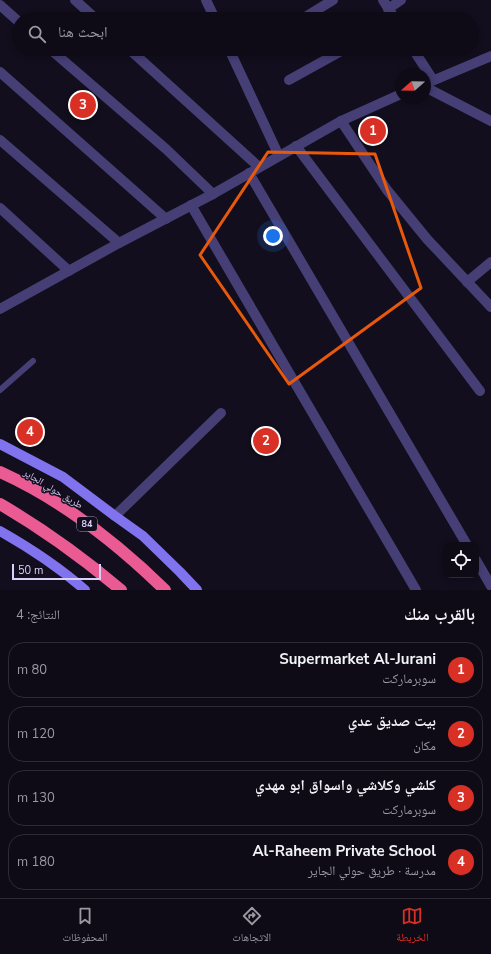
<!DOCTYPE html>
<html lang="ar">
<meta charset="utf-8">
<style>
:root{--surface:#0e0a16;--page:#1c1823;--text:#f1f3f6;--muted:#9b9aa1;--line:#2e2b35;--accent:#d93025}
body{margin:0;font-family:"Nunito Sans","Noto Naskh Arabic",sans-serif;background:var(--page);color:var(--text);direction:rtl}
.controls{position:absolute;right:12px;bottom:12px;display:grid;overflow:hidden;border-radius:8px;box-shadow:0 2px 6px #0003}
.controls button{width:36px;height:36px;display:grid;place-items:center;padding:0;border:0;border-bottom:1px solid var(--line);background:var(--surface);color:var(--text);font:20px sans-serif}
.compass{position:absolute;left:395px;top:68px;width:36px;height:36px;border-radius:50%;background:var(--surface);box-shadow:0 2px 6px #0003;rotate:250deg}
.scale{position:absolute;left:12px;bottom:10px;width:89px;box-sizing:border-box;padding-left:4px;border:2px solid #d8d0f9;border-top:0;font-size:11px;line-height:14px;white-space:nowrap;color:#d8d0f9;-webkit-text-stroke:3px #120e1d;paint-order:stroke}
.you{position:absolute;left:273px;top:236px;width:14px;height:14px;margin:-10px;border:3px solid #fff;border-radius:50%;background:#1a73e8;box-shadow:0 0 0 6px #1a73e833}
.badge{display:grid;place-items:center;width:26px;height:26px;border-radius:50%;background:var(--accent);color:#fff;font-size:13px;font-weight:700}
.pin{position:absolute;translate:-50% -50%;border:2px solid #fff;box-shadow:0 1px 4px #0006}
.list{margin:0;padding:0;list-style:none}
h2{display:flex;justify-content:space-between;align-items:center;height:52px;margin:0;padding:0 16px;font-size:17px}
h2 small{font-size:13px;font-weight:400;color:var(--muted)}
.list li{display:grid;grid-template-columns:26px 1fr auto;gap:12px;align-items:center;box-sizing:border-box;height:56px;margin:0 8px 8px;padding:0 8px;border:1px solid var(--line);border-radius:16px}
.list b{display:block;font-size:15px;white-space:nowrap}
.list p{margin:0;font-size:13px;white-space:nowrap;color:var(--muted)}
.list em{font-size:13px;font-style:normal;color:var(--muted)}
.icon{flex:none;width:22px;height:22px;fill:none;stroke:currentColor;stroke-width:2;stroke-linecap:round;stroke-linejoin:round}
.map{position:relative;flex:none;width:491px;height:590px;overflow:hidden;direction:ltr}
.search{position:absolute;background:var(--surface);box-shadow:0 2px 6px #0003;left:12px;right:12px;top:12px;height:44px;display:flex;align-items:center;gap:10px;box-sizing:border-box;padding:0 14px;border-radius:22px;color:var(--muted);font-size:15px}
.sheet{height:308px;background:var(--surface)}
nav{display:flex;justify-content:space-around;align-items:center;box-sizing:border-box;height:56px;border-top:1px solid var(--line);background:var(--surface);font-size:11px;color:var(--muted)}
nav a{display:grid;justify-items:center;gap:2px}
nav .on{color:var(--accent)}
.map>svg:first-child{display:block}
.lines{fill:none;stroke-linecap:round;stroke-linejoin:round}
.lane{stroke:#463f76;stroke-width:6}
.street{stroke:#463f76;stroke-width:10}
.secondary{stroke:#8073ed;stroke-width:10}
.highway{stroke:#ea5a93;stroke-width:12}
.marked{fill:none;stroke:#e8590c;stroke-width:3;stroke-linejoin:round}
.labels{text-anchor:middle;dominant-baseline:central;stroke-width:3;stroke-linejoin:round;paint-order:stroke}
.shield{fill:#120e1d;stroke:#9d96b7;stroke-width:1}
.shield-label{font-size:9px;font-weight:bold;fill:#d8d0f9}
.street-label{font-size:10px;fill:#d8d0f9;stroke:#120e1d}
</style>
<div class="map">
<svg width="491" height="590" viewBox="0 0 491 590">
<rect width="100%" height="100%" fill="#120e1d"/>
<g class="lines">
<polyline class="lane" points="0,390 33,361"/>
<g class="street">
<polyline points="75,0 96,19"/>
<polyline points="206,0 215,19"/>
<polyline points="383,0 395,19"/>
<polyline points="0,5 19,22"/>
<polyline points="388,9 401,0"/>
<polyline points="302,19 333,0"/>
<polyline points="50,49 166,149 213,194"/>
<polyline points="129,49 259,167"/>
<polyline points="229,49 279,156"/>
<polyline points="413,49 433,80"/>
<polyline points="0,72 166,219"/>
<polyline points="289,80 345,49"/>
<polyline points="425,84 491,56"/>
<polyline points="425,87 491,121"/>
<polyline points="341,121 387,190 427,239 491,307"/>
<polyline points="0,140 119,243"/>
<polyline points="296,146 480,391"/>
<polyline points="249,173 467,545"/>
<polyline points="191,205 416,590"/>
<polyline points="0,208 69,271"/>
<polyline points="467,282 491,262"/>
<polyline points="0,309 119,243 213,194 341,121 401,94"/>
<polyline points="115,516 221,413"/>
<polyline points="476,560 491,586"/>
</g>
<g class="secondary">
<polyline points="0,444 63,477 115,516 143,536 180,572 197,590"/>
<path d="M0,531C30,548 59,567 85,590"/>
</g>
<g class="highway">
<path d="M0,472C62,500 117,543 165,590"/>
<path d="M0,504C43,529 83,558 121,590"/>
</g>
</g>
<path class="marked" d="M268,152L375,154L421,288L289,384L200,255Z"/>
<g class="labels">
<rect class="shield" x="77" y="517" width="20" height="14" rx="3"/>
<g class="shield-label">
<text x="87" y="524">84</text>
</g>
<g class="street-label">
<text transform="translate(53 489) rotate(31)">طريق حولي الجاير</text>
</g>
</g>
</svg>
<div class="controls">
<button><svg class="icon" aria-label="locate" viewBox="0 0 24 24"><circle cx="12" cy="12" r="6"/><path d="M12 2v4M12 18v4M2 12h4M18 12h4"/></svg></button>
</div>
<svg class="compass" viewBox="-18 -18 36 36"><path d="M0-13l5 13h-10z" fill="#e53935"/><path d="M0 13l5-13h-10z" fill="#9b9aa1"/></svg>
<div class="scale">50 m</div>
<div class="you"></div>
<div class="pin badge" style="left:373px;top:131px">1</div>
<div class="pin badge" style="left:266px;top:441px">2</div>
<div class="pin badge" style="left:83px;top:105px">3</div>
<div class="pin badge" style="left:30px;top:432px">4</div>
<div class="search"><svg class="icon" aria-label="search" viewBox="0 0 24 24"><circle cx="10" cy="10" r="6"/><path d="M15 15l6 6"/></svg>ابحث هنا</div>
</div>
<section class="sheet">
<h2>بالقرب منك<small>النتائج: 4</small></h2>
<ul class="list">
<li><span class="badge">1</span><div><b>Supermarket Al-Jurani</b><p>سوبرماركت</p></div><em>80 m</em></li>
<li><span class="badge">2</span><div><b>بيت صديق عدي</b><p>مكان</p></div><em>120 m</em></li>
<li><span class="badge">3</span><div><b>كلشي وكلاشي واسواق ابو مهدي</b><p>سوبرماركت</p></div><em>130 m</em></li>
<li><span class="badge">4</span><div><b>Al-Raheem Private School</b><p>مدرسة · طريق حولي الجاير</p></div><em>180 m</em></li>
</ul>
</section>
<nav>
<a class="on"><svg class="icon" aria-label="map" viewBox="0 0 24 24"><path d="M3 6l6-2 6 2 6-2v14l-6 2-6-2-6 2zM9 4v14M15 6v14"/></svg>الخريطة</a>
<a><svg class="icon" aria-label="directions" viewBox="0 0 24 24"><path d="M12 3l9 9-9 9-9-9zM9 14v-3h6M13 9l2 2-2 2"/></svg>الاتجاهات</a>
<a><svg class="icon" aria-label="saved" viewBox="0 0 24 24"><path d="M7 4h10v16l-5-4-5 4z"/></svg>المحفوظات</a>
</nav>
